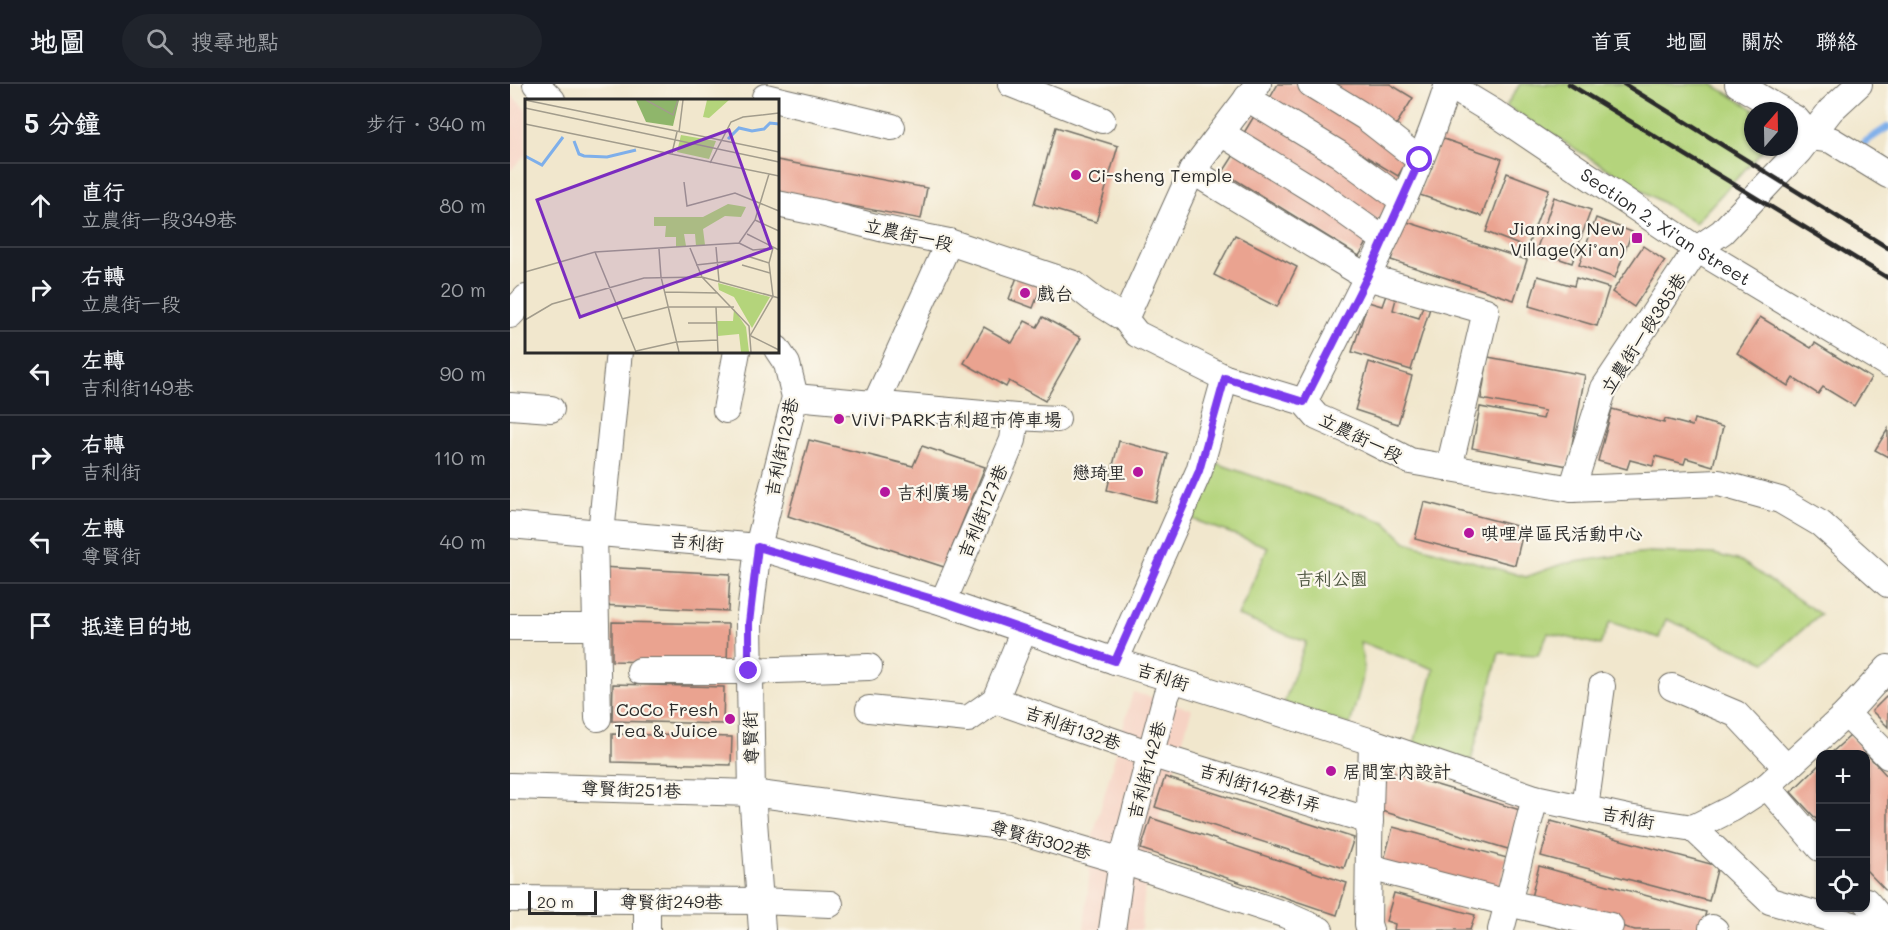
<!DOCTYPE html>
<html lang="zh-TW">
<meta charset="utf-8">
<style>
:root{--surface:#171b24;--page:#20242c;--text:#f1f3f6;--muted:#9ea1a6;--line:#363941}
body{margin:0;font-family:Mali,"LXGW WenKai TC",sans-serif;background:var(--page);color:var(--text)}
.controls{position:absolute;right:18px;bottom:18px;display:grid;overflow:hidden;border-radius:12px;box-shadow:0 2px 4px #0004}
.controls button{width:54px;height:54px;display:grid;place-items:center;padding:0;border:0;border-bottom:2px solid var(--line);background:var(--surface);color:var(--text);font:30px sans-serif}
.compass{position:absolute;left:1234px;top:18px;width:54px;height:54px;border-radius:50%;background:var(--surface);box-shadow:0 2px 4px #0004;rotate:20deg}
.scale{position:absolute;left:18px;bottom:15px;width:69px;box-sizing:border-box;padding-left:6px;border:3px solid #2b2b2b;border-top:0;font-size:16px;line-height:21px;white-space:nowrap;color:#2b2b2b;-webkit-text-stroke:4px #fbf7ec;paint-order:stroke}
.stop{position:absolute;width:18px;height:18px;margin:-14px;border:4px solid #7c3aed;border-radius:50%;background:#fff}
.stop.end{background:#7c3aed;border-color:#fff;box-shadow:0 2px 6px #0008}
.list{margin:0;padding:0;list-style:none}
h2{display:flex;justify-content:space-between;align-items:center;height:78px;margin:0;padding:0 24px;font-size:26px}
h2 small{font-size:20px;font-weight:400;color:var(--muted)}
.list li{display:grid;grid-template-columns:39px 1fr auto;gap:18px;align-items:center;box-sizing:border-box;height:84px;padding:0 24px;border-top:2px solid var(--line)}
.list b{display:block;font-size:22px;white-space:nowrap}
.list p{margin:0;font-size:20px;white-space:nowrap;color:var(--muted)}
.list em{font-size:20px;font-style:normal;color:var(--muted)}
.icon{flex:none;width:33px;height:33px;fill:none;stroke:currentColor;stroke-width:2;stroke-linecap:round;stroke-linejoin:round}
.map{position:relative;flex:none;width:1378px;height:846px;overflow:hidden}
header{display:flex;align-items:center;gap:36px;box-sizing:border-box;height:84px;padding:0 30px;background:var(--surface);border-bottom:2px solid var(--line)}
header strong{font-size:28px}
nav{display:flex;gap:33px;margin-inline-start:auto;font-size:21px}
.search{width:420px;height:54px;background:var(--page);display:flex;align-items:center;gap:15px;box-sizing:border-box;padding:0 21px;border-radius:33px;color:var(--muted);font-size:22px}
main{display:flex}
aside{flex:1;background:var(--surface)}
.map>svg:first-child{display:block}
.built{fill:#f6d2c3}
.green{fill:#b4d47b;stroke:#708053;stroke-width:1.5}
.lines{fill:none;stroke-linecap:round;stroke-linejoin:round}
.stream{stroke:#7eafea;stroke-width:7}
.building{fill:#eaa390}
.minor-casing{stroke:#706d64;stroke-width:28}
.minor{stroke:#fff;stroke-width:26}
.rail{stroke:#2b2b2b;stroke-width:4.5}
.route{stroke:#7c3aed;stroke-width:8}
.poi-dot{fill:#b5179e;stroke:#fbf7ec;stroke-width:2}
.labels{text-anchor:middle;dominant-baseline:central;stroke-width:4.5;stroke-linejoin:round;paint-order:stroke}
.poi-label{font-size:18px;fill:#2b2b2b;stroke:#fbf7ec;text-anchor:start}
.street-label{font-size:18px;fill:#2b2b2b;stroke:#fbf7ec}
.park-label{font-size:18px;fill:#4d553f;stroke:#fbf7ec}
.inset-river{fill:none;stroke:#7eafea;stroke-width:3}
.inset-road{fill:none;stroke:#a29c8c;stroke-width:1.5}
.view{fill:#7b2cbf;fill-opacity:0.15;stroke:#7b2cbf;stroke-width:3}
.inset-edge{fill:none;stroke:#2b2b2b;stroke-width:3}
</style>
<header>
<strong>地圖</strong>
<div class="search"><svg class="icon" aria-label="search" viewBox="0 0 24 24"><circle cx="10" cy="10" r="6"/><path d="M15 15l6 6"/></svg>搜尋地點</div>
<nav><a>首頁</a><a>地圖</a><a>關於</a><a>聯絡</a></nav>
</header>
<main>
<aside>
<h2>5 分鐘<small>步行 · 340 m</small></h2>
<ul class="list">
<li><svg class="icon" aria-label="ahead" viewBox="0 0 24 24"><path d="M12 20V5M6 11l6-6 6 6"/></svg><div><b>直行</b><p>立農街一段349巷</p></div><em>80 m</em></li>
<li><svg class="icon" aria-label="right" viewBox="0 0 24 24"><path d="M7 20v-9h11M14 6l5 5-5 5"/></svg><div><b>右轉</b><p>立農街一段</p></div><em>20 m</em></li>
<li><svg class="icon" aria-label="left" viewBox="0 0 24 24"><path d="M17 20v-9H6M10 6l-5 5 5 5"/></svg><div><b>左轉</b><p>吉利街149巷</p></div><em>90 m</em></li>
<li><svg class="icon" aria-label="right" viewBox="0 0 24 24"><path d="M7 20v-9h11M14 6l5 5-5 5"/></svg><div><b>右轉</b><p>吉利街</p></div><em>110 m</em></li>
<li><svg class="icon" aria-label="left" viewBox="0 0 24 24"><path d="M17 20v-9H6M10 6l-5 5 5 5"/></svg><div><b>左轉</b><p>尊賢街</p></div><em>40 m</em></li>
<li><svg class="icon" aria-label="arrive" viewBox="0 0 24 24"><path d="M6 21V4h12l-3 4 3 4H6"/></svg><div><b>抵達目的地</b></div></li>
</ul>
</aside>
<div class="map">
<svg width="1378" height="846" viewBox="0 0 1378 846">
<rect width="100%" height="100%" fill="#fbf7ec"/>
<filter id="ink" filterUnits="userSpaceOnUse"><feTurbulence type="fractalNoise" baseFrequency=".0167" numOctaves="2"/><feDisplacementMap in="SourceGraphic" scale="12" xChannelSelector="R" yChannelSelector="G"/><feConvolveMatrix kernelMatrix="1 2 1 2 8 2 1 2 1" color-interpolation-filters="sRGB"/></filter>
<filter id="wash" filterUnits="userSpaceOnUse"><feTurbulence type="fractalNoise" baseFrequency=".008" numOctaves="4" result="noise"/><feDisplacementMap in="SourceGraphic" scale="24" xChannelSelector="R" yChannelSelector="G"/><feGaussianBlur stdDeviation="1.35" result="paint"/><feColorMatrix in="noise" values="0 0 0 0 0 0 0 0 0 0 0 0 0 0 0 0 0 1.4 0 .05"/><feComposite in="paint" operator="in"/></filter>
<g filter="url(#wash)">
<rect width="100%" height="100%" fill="#f1e7cd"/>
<g class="built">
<polygon points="0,10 16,25 16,70 0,87"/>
<polygon points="623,608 682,625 638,770 631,846 574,846 583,751"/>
</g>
<g class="green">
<polygon points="1010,0 1202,0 1247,27 1243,27 1243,63 1256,63 1185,139 996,22"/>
<polygon points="703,378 875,438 896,458 1016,493 1052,480 1112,471 1139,468 1204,470 1231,477 1310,530 1256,578 1156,535 1149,554 1100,538 1090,561 1038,549 1028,571 989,569 961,677 904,660 924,585 850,558 854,583 852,597 840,641 774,619 796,558 728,532 758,463 682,435"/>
</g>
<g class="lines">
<polyline class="stream" points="1355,58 1378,43"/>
</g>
<g id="blocks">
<g class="building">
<polygon points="768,0 803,0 906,62 888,92 760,14"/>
<polygon points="819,0 880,0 903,14 886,41"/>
<polygon points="749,24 886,109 868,138 732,52"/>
<polygon points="546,43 608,62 586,138 524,120"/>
<polygon points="931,54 992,75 972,132 910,111"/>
<polygon points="731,60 866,144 849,172 713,88"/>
<polygon points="267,76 417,104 411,135 267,108"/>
<polygon points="997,89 1039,105 1017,164 976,148"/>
<polygon points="1044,113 1081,126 1062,179 1026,167"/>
<polygon points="1086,134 1122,148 1105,194 1069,181"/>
<polygon points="894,137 1017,176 1004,216 881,176"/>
<polygon points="725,151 787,183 767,223 704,191"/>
<polygon points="1133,162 1155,177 1124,223 1102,208"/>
<polygon points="1028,192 1064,202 1066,194 1099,204 1087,242 1019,222"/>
<polygon points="507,193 531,203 523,224 499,215"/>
<polygon points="876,211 886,215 883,226 909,234 913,222 920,224 901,286 842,268 858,218 872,222"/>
<polygon points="533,233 571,254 535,317 499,297 496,303 454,279 474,243 502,259 515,237 527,243"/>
<polygon points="1250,233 1301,264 1305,259 1361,294 1344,322 1313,303 1308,310 1283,294 1278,302 1227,269"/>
<polygon points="978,273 1075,291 1058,382 962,364 970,323 1033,335 1035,327 971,315"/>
<polygon points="859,278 902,292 888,340 845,326"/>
<polygon points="1102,325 1154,339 1155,335 1182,342 1184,335 1213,343 1203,382 1176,374 1174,380 1145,372 1143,382 1120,376 1117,385 1088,377"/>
<polygon points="1378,345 1378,373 1365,366"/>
<polygon points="299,356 403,382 412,362 475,383 434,483 278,432"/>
<polygon points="609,357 658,370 646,418 597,406"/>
<polygon points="914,418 1014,444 1005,481 905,455"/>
<polygon points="90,483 220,490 218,527 89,521"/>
<polygon points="102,538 218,540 217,580 102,577"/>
<polygon points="103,600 214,603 213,640 102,637"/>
<polygon points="1378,611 1378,643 1362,627"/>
<polygon points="102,650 222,653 221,681 102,678"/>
<polygon points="1340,652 1378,693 1378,809 1356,786 1356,670 1320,670"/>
<polygon points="1310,680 1310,739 1281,708"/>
<polygon points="877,686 1010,726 998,765 865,725"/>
<polygon points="655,693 844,754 834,784 645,723"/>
<polygon points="641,734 837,799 827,831 631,765"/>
<polygon points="1041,737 1208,782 1199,817 1031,772"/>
<polygon points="883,743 997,774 986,815 872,783"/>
<polygon points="1029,782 1196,828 1191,846 1125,846 1020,817"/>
<polygon points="884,809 965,831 960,846 884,846 885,840 876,837"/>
</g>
</g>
</g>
<g filter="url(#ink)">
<use href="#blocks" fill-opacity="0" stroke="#706d64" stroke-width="1.5"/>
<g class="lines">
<g class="minor-casing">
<g id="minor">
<polyline points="26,0 42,16"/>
<polyline points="501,0 592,36"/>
<polyline points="801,0 855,33 910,76"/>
<path id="s1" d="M937,0L985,29L1187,165L1378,280"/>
<polyline points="1228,0 1273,27"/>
<polyline points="255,13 382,43"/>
<polyline points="737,14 829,70 892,116"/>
<polyline points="1279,31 1286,35 1301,53 1321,56 1378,91"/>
<polyline points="711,49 810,110 874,156"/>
<polyline points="682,87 857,193 976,227 939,384"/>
<polyline points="267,120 311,129 370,144 439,158 564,200 583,215 615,235 627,250 715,294 794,318 807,333 857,355 900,377 1062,405 1209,399 1270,416 1311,440 1378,500"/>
<polyline points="0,231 16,214"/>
<polyline points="615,235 682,87 748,0"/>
<polyline points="285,313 506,333 547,335"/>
<path d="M794,318C845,216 904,109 938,0"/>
<polyline points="365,321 439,158"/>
<polyline points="0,322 41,325"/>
<polyline points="216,326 227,267"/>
<polyline points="1062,405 1094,304 1187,165 1212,148 1289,67 1321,26 1349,0"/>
<polyline points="0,441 248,463 433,518 605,577 862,658 1025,714 1118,734 1183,744 1223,724 1257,702 1336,630 1378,584"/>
<polyline points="84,449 88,634"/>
<polyline points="91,450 109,267"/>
<polyline points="433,518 503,356 506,333"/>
<polyline points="0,543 86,543"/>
<polyline points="605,577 689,387 715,294"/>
<polyline points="130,587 239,587 359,583"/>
<polyline points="1162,603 1226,630 1277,684"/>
<polyline points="485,616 640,670 860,737"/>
<polyline points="359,625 458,635 485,616 514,546"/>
<polyline points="1336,630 1378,672"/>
<polyline points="0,702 242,709 497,743 612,777 776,831 810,846"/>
<polyline points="1257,702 1310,764"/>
<polyline points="1075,724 1092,602"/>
<polyline points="1183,744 1260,817 1360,846"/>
<polyline points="859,783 998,819 1100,842"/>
<polyline points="0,815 249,817 320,820"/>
<polyline points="137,817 137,846"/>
<polyline points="1356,817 1378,843"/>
<polyline points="1202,844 1205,846"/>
<polyline points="252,846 242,709 239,539 248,463 285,313 277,280 267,265"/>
<polyline points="602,846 612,777 656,612 663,595"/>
<polyline points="860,846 858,840 859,760 862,658"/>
<polyline points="991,846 1025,714"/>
</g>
</g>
<use href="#minor" class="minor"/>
<g class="rail">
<polyline points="1059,0 1378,194"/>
<polyline points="1114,0 1378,164"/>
</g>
</g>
</g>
<g class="lines" filter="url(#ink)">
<polyline class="route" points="239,587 239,539 248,463 433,518 605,577 689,387 715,294 794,318 857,193 910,76"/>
</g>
<g class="poi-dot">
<circle cx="566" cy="91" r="6"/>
<rect x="1121" y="148" width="12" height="12" rx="3"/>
<circle cx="515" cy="209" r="6"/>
<circle cx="329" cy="335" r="6"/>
<circle cx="628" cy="388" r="6"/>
<circle cx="375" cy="408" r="6"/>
<circle cx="959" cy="449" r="6"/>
<circle cx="220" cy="635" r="6"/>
<circle cx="821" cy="687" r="6"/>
</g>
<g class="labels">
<g class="poi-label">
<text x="578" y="91">Ci-sheng Temple</text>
<text x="1115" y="144" text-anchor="end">Jianxing New<tspan x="1115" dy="21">Village(Xi’an)</tspan></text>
<text x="527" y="209">戲台</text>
<text x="341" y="335">ViVi PARK吉利超市停車場</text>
<text x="616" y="388" text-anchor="end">戀琦里</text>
<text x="387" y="408">吉利廣場</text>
<text x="971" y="449">唭哩岸區民活動中心</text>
<text x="208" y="625" text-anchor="end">CoCo Fresh<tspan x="208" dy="21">Tea &amp; Juice</tspan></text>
<text x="833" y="687">居間室內設計</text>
</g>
<g class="street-label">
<text stroke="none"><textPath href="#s1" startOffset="261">Section 2, Xi'an Street</textPath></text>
<text transform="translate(399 150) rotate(13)">立農街一段</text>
<text transform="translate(1133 249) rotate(-57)">立農街一段385巷</text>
<text transform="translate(851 353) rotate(26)">立農街一段</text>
<text transform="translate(271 363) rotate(-78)">吉利街123巷</text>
<text transform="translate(472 427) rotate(-67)">吉利街127巷</text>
<text transform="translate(187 458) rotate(5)">吉利街</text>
<text transform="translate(653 592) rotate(18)">吉利街</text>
<text transform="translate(563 643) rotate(19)">吉利街132巷</text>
<text transform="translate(240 654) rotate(-92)">尊賢街</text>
<text transform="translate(636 686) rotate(-75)">吉利街142巷</text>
<text transform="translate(750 703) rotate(17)">吉利街142巷1弄</text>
<text transform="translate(121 705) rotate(2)">尊賢街251巷</text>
<text transform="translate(1118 733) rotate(11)">吉利街</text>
<text transform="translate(531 755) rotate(15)">尊賢街302巷</text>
<text x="161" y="817">尊賢街249巷</text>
</g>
<g class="park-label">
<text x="822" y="494">吉利公園</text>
</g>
</g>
<g transform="translate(15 15)">
<rect width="254" height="254" fill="#f1e7cd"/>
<path d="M182,1H204L184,19L178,18ZM156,36L191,42L184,60L152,53ZM203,105L221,108L216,118L200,117L178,130L180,146L171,147L170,135H159L161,147L151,148V138H140L141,127H129V118H178ZM193,184L245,198L227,229L209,198L194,191ZM209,210L221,228L224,253H216L214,235L193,237L192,222H208Z" fill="#b4d47b"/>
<path d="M111,1H154L148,27L121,23Z" fill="#8fb66b"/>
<path class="inset-river" d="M203,40L214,29L227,32L239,30L245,24L254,25M49,42L54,55L59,57L82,58L111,51M0,57L17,66L38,38"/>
<path class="inset-road" d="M0,1L254,53M121,1L148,16L153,1M0,9L254,63M0,25L254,77M154,33L158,1M147,54L152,33M185,64L206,23L218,18L254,14M159,83L162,107L210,94L254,112M230,121L254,132M222,135L254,151M214,144L228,151L248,149L244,164L248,197L225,237M191,148L194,182M165,149L177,178L224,227L226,253M134,150L136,178L154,253M70,153L111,253M222,157L244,164M171,166L207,162M217,166L245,174M0,173L70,153L214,144L230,121L244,75M140,193L193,194M191,208L193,253M97,220L143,208H209M0,221L27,205L119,179L177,178L254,199M163,224H191M226,237L254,251M111,252L151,243L192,241"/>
<path class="view" d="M204,31L246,149L55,218L12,101Z"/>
<rect width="254" height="254" class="inset-edge"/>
</g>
</svg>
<div class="controls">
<button>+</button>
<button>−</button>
<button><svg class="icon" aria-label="locate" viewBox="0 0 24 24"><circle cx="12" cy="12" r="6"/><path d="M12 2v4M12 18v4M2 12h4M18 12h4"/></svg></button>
</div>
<svg class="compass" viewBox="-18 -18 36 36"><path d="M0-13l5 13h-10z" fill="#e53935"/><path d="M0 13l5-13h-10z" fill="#9ea1a6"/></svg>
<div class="scale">20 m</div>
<div class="stop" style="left:910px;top:76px"></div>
<div class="stop end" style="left:239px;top:587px"></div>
</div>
</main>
